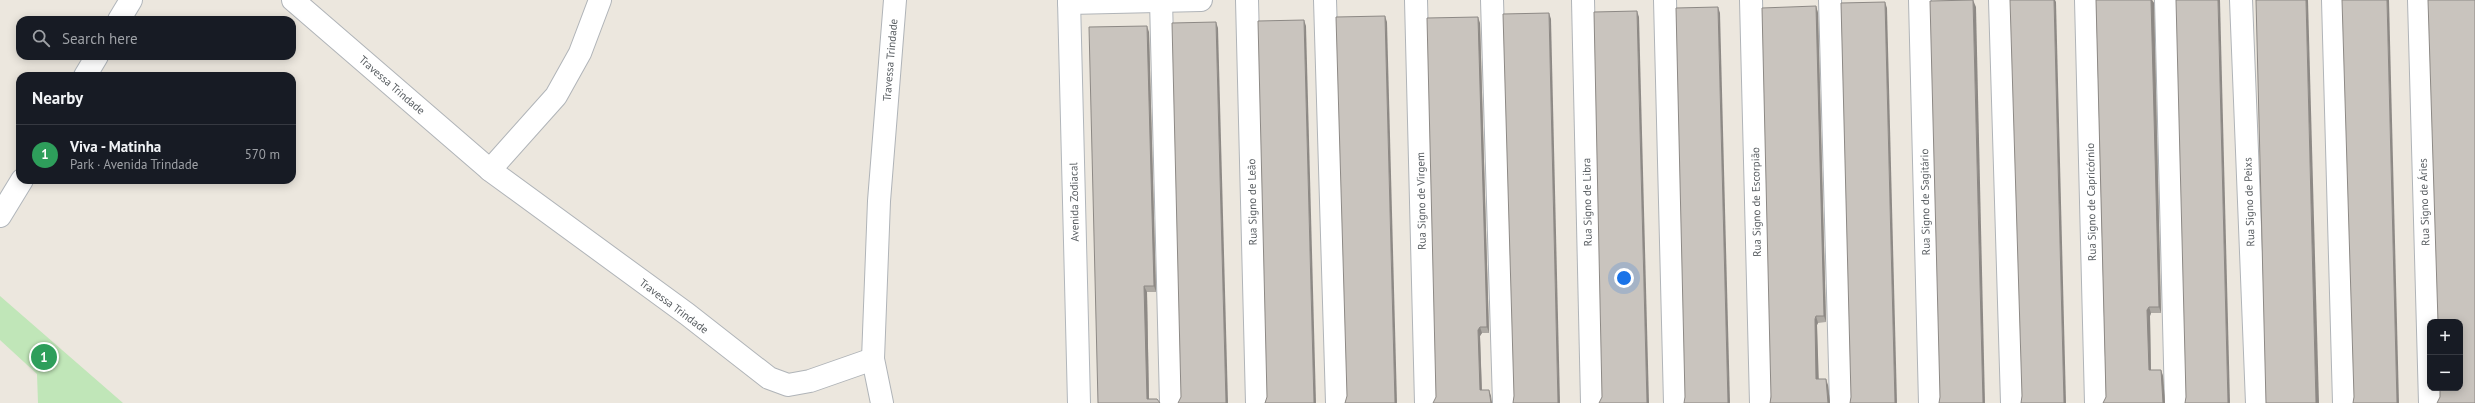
<!DOCTYPE html>
<meta charset="utf-8">
<style>
:root{--surface:#171b24;--page:#20242c;--text:#f1f3f6;--muted:#9ea1a6;--line:#363941;--accent:#b45309}
body{margin:0;font-family:"PT Sans",sans-serif;background:var(--page);color:var(--text)}
.controls{position:absolute;right:12px;bottom:12px;display:grid;overflow:hidden;border-radius:8px;box-shadow:0 2px 10px #0003}
.controls button{width:36px;height:36px;display:grid;place-items:center;padding:0;border:0;border-bottom:1px solid var(--line);background:var(--surface);color:var(--text);font:20px sans-serif}
.you{position:absolute;left:1624px;top:278px;width:14px;height:14px;margin:-10px;border:3px solid #fff;border-radius:50%;background:#1a73e8;box-shadow:0 0 0 6px #1a73e833}
.badge{display:grid;place-items:center;width:26px;height:26px;border-radius:50%;background:var(--accent);color:#fff;font-size:13px;font-weight:700}
.pin{position:absolute;translate:-50% -50%;border:2px solid #fff;box-shadow:0 1px 4px #0006}
.list{margin:0;padding:0;list-style:none}
h2{display:flex;justify-content:space-between;align-items:center;height:52px;margin:0;padding:0 16px;font-size:17px}
h2 small{font-size:13px;font-weight:400;color:var(--muted)}
.list li{display:grid;grid-template-columns:26px 1fr auto;gap:12px;align-items:center;box-sizing:border-box;height:60px;padding:0 16px;border-top:1px solid var(--line)}
.list b{display:block;font-size:15px;white-space:nowrap}
.list p{margin:0;font-size:13px;white-space:nowrap;color:var(--muted)}
.list em{font-size:13px;font-style:normal;color:var(--muted)}
.icon{flex:none;width:22px;height:22px;fill:none;stroke:currentColor;stroke-width:2;stroke-linecap:round;stroke-linejoin:round}
.map{position:relative;flex:none;width:2475px;height:403px;overflow:hidden}
.search{position:absolute;background:var(--surface);box-shadow:0 2px 10px #0003;left:16px;top:16px;width:280px;height:44px;display:flex;align-items:center;gap:10px;box-sizing:border-box;padding:0 14px;border-radius:12px;color:var(--muted);font-size:15px}
.panel{position:absolute;background:var(--surface);box-shadow:0 2px 10px #0003;left:16px;top:72px;width:280px;height:112px;border-radius:12px}
.map>svg:first-child{display:block}
.green{fill:#c0e6b8}
.lines{fill:none;stroke-linecap:round;stroke-linejoin:round}
.street-casing{stroke:#b0b4b8;stroke-width:24}
.secondary-casing{stroke:#b1b6bb;stroke-width:24}
.street{stroke:#fff;stroke-width:22}
.secondary{stroke:#fff;stroke-width:22}
.wall{fill:#ada9a3}
.shaded-wall{fill:#8d8985}
.building{fill:#c9c4be;stroke:#8d8985}
.labels{text-anchor:middle;dominant-baseline:central;stroke-width:3.5;stroke-linejoin:round;paint-order:stroke}
.street-label{font-size:11px;fill:#585d61;stroke:#fff}
</style>
<div class="map">
<svg width="2475" height="403" viewBox="0 0 2475 403">
<rect width="100%" height="100%" fill="#ece7de"/>
<polygon class="green" points="0,296 123,403 38,403 37,374 0,340"/>
<g class="lines">
<g class="street-casing">
<g id="street">
<polyline points="293,0 490,170 687,314 769,378 788,385 810,381 873,359"/>
<polyline points="1161,0 1171,403"/>
<polyline points="1247,0 1257,403"/>
<polyline points="1325,0 1337,403"/>
<polyline points="1416,0 1426,403"/>
<polyline points="1492,0 1504,403"/>
<polyline points="1583,0 1592,403"/>
<polyline points="1665,0 1675,403"/>
<polyline points="1751,0 1761,403"/>
<polyline points="1830,0 1841,403"/>
<polyline points="1920,0 1930,403"/>
<polyline points="2000,0 2012,403"/>
<polyline points="2086,0 2096,403"/>
<polyline points="2166,0 2176,403"/>
<polyline points="2241,0 2257,403"/>
<polyline points="2333,0 2344,403"/>
<polyline points="2419,0 2430,403"/>
<polyline points="1069,3 1201,0"/>
<polyline points="490,170 556,96 580,53 600,0"/>
<polyline points="882,403 873,359 879,201 895,0"/>
</g>
</g>
<g class="secondary-casing">
<g id="secondary">
<polyline points="1069,0 1079,403"/>
<polyline points="119,20 131,0"/>
<polyline points="85,76 97,56"/>
<polyline points="0,216 22,180"/>
</g>
</g>
<use href="#street" class="street"/>
<use href="#secondary" class="secondary"/>
</g>
<g class="wall">
<polygon points="2096,0 2152,0 2154,3 2161,313 2151,313 2150,316 2151,370 2161,370 2163,376 2165,403 2103,403 2106,397"/>
<polygon points="1816,6 1818,13 1826,322 1818,323 1817,325 1818,379 1828,385 1830,403 1770,403"/>
<polygon points="1480,23 1489,333 1482,333 1480,336 1482,390 1491,396 1436,397"/>
<polygon points="1149,32 1156,292 1147,292 1149,399 1098,403"/>
</g>
<g class="shaded-wall">
<polygon points="1973,0 1976,7 1985,403 1983,403"/>
<polygon points="2054,0 2055,0 2056,2 2066,403 2064,403"/>
<polygon points="2151,0 2152,0 2154,3 2161,313 2159,307"/>
<polygon points="2218,0 2220,0 2230,403 2228,403"/>
<polygon points="2306,0 2308,0 2319,403 2316,403"/>
<polygon points="2387,0 2389,0 2399,403 2397,403"/>
<polygon points="1885,2 1887,8 1897,403 1895,403"/>
<polygon points="1816,6 1818,13 1826,322 1824,316"/>
<polygon points="1718,7 1720,13 1730,403 1728,403"/>
<polygon points="1637,11 1639,17 1649,403 1647,403"/>
<polygon points="1549,13 1551,19 1560,403 1558,403"/>
<polygon points="1385,16 1387,22 1397,403 1395,403"/>
<polygon points="1478,17 1480,23 1489,333 1487,327"/>
<polygon points="1304,20 1306,26 1316,403 1314,403"/>
<polygon points="1216,22 1218,28 1228,403 1226,403"/>
<polygon points="1147,26 1149,32 1156,292 1154,286"/>
<polygon points="1144,286 1147,292 1149,403 1147,399"/>
<polygon points="2149,307 2151,313 2150,316 2151,376 2149,370 2147,310"/>
<polygon points="1816,316 1818,323 1817,325 1819,385 1816,379 1815,319"/>
<polygon points="1480,327 1482,333 1480,336 1482,396 1480,390 1478,330"/>
<polygon points="2161,370 2163,376 2165,403 2163,403"/>
<polygon points="1826,379 1828,385 1830,403 1828,403"/>
<polygon points="1489,390 1491,396 1492,403 1491,403"/>
</g>
<g class="building">
<polygon points="1973,0 1983,403 1939,403 1940,397 1930,1"/>
<polygon points="2010,0 2054,0 2064,403 2021,403 2022,396"/>
<polygon points="2096,0 2151,0 2159,307 2149,307 2147,310 2149,370 2161,370 2163,403 2103,403 2106,397"/>
<polygon points="2176,0 2218,0 2228,403 2185,403 2186,397"/>
<polygon points="2256,0 2306,0 2316,403 2266,403"/>
<polygon points="2342,0 2387,0 2397,403 2353,403 2354,397"/>
<polygon points="2428,0 2475,0 2475,403 2437,403 2440,397 2440,388 2460,388 2460,322 2438,322"/>
<polygon points="1885,2 1895,403 1850,403 1851,397 1841,3"/>
<polygon points="1816,6 1824,316 1816,316 1815,319 1816,379 1826,379 1828,403 1770,403 1771,397 1762,8"/>
<polygon points="1718,7 1728,403 1684,403 1685,397 1676,8"/>
<polygon points="1637,11 1647,403 1599,403 1602,397 1594,12"/>
<polygon points="1549,13 1558,403 1513,403 1514,396 1503,14"/>
<polygon points="1385,16 1395,403 1345,403 1347,396 1336,17"/>
<polygon points="1478,17 1487,327 1480,327 1478,330 1480,390 1489,390 1491,403 1433,403 1436,397 1427,18"/>
<polygon points="1304,20 1314,403 1265,403 1267,397 1258,21"/>
<polygon points="1216,22 1226,403 1178,403 1181,397 1172,23"/>
<polygon points="1147,26 1154,286 1144,286 1147,399 1157,399 1160,403 1098,403 1089,27"/>
</g>
<g class="labels">
<g class="street-label">
<text transform="translate(890 60) rotate(-85)">Travessa Trindade</text>
<text transform="translate(392 85) rotate(41)">Travessa Trindade</text>
<text transform="translate(1421 201) rotate(-91)">Rua Signo de Virgem</text>
<text transform="translate(1074 202) rotate(-91)">Avenida Zodiacal</text>
<text transform="translate(1252 202) rotate(-91)">Rua Signo de Leão</text>
<text transform="translate(1587 202) rotate(-91)">Rua Signo de Libra</text>
<text transform="translate(1756 202) rotate(-91)">Rua Signo de Escorpião</text>
<text transform="translate(1925 202) rotate(-91)">Rua Signo de Sagitário</text>
<text transform="translate(2091 202) rotate(-91)">Rua Signo de Capricórnio</text>
<text transform="translate(2249 202) rotate(-92)">Rua Signo de Peixs</text>
<text transform="translate(2424 202) rotate(-92)">Rua Signo de Áries</text>
<text transform="translate(674 306) rotate(37)">Travessa Trindade</text>
</g>
</g>
</svg>
<div class="controls">
<button>+</button>
<button>−</button>
</div>
<div class="you"></div>
<div class="pin badge" style="left:44px;top:357px;background:#2e9e5b">1</div>
<div class="search"><svg class="icon" aria-label="search" viewBox="0 0 24 24"><circle cx="10" cy="10" r="6"/><path d="M15 15l6 6"/></svg>Search here</div>
<section class="panel">
<h2>Nearby<small></small></h2>
<ul class="list">
<li><span class="badge" style="background:#2e9e5b">1</span><div><b>Viva - Matinha</b><p>Park · Avenida Trindade</p></div><em>570 m</em></li>
</ul>
</section>
</div>
